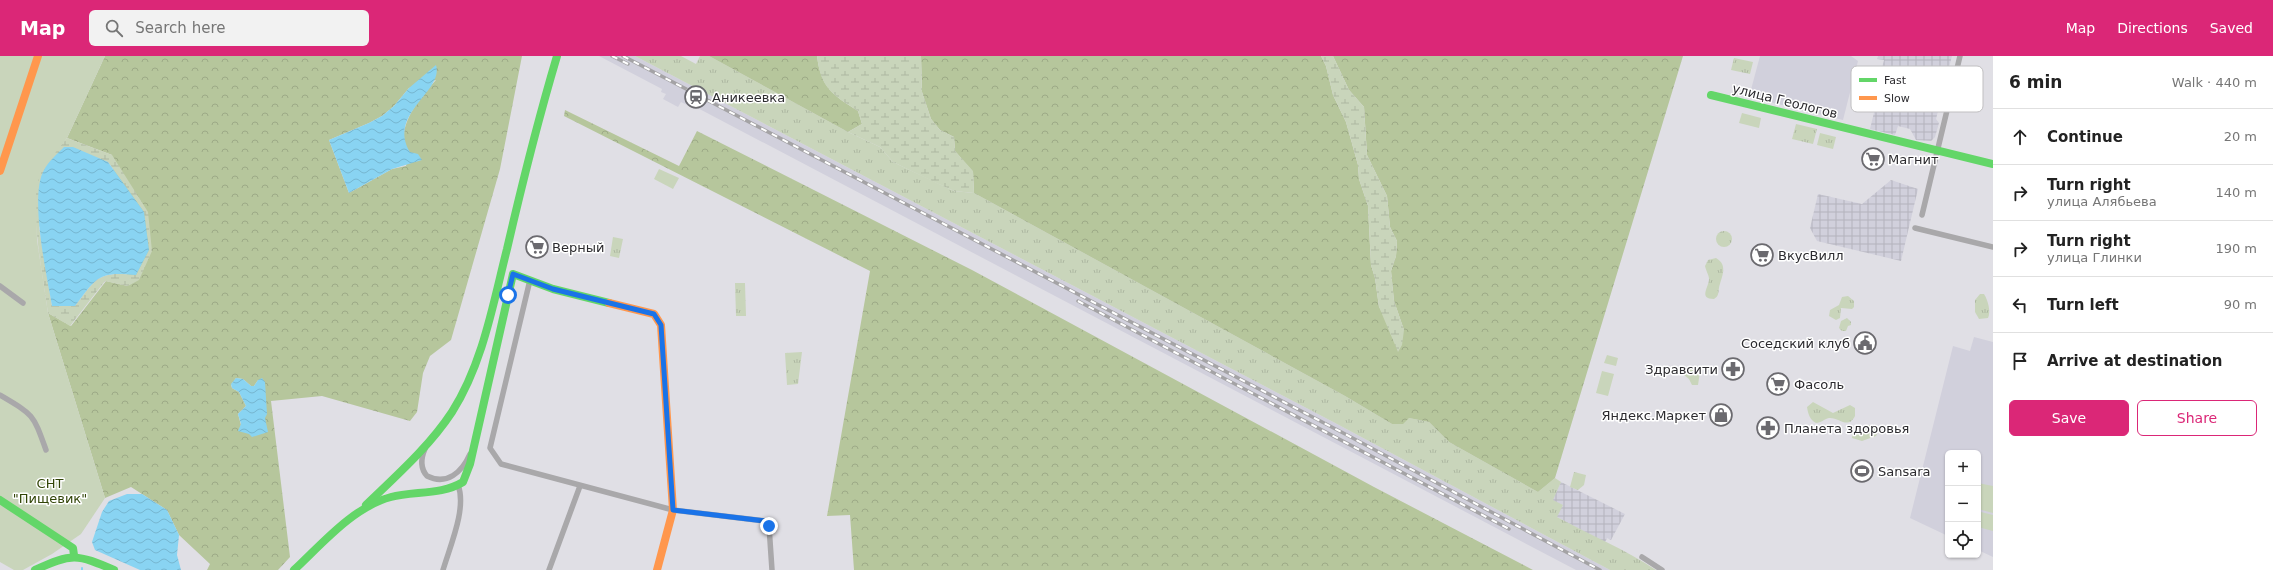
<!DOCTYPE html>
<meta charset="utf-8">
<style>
:root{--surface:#fff;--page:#f2f2f2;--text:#222;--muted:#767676;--line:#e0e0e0;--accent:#db2777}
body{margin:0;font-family:"DejaVu Sans",sans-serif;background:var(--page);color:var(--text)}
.controls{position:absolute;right:12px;bottom:12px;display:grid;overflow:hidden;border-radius:6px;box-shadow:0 1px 3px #0004}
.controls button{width:36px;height:36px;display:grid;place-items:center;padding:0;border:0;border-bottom:1px solid var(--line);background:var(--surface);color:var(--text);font:20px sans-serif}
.stop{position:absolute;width:12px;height:12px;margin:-9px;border:3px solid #1a73e8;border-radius:50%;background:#fff}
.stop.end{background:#1a73e8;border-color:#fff;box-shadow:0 1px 4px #0008}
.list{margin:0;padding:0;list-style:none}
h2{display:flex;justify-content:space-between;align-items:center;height:52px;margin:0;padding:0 16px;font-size:17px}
h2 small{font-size:13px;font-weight:400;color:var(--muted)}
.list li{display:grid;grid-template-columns:26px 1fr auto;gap:12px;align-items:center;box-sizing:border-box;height:56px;padding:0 16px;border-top:1px solid var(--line)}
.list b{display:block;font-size:15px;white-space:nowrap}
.list p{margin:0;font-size:13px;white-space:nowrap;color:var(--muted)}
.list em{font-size:13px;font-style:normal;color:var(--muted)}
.actions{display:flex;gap:8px;padding:12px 16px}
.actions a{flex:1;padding:9px 0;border:1px solid var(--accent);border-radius:6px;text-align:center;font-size:14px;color:var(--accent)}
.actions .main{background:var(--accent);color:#fff}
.icon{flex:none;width:22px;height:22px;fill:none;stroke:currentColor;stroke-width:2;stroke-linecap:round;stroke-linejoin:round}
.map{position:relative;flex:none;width:1993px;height:514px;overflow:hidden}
header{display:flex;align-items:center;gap:24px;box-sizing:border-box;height:56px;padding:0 20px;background:var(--accent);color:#fff}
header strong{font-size:19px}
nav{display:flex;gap:22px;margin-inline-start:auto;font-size:14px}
.search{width:280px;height:36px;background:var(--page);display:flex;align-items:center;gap:10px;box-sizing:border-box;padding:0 14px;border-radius:6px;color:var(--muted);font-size:15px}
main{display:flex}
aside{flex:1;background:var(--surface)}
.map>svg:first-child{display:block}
.built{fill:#d1d0dc}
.industrial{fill:url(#industrial-grid)}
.grass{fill:url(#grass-tufts)}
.forest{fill:url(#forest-crowns);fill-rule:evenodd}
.wetland{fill:url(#wetland-marsh);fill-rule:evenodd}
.garden{fill:#c9d5bb}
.water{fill:url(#water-waves)}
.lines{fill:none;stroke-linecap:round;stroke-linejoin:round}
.stream{stroke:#89d4f2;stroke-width:2}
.street{stroke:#a9a8aa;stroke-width:5.5}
.fast{stroke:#63d668;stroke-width:8}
.slow{stroke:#ff974d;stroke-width:8}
.rail-casing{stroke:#a4a3a5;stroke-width:3.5}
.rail{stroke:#fff;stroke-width:2;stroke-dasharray:6;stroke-linecap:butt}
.route{stroke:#1a73e8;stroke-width:5}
.labels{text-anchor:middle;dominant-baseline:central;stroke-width:3;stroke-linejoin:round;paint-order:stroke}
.poi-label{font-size:13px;fill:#2c2b2f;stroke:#fff;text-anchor:start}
.street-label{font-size:13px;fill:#2c2b2f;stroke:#fff}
.park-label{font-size:13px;fill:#314406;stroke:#fff}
.key{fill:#fff;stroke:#c0bfc1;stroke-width:1}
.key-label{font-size:11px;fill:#2c2b2f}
</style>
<header>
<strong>Map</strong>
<div class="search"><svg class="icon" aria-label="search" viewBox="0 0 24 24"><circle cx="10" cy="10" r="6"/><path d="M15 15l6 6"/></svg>Search here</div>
<nav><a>Map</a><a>Directions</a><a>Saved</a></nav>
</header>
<main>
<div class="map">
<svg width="1993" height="514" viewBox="0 0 1993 514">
<defs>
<pattern id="industrial-grid" width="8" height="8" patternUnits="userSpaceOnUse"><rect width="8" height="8" fill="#d1d0dc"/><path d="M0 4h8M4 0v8" fill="none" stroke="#b4b3bd"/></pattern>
<pattern id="grass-tufts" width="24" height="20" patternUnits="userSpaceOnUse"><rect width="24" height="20" fill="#c9d5bb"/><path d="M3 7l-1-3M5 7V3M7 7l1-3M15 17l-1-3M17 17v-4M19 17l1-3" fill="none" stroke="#adb7a1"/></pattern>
<pattern id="forest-crowns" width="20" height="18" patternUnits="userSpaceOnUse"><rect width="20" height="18" fill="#b6c69c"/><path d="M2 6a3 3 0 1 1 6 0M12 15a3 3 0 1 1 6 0" fill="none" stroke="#9daa87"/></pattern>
<pattern id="wetland-marsh" width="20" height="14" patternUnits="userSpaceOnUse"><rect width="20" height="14" fill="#c9d5bb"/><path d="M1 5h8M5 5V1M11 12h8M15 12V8" fill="none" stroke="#adb7a1"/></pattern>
<pattern id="water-waves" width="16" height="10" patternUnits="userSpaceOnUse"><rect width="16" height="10" fill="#89d4f2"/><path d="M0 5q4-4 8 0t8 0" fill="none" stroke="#76b6d0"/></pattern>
</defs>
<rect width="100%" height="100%" fill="#e0dfe5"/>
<g class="built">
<polygon points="599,0 635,0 1337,368 1610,514 1576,514 690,48 689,50 681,46 678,51 663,43 666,38 661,36 662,33"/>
<polygon points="1760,0 1851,0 1858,5 1843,64 1749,41"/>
<polygon points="1974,281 1993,286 1993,501 1978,494 1978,397 1948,397 1948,480 1910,462 1953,290 1970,295"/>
</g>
<g class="industrial">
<polygon points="1878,0 1952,0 1936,63 1939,67 1935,81 1931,85 1916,84 1910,73 1898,70 1895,79 1870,73 1877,44 1874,42 1884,4 1877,3"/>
<polygon points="1891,124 1918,133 1901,205 1817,185 1810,172 1818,138 1862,148"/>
<polygon points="1561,426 1625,458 1611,484 1607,482 1605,487 1557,461 1552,444"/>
</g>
<g class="grass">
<path d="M635,0H681L696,8L700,0H709L848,76L880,91L893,106L954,135L974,137L1345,340L1392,368L1409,362L1429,366L1449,386L1538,436L1555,422L1561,426L1553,444L1563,449L1557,461C1590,479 1625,493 1656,514H1610L1337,368Z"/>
<polygon points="1734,2 1753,6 1750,18 1731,14"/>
<polygon points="1796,68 1817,73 1813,88 1792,83"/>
<polygon points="1820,77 1836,81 1833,93 1817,89"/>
<circle cx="1724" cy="183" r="8"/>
<polygon points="613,181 623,183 619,202 610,200"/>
<path d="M1716,202C1729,209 1721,222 1719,232C1718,237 1719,240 1714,243C1698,243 1709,231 1709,223C1709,219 1706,215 1705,210L1708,204Z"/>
<polygon points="735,227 745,227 746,260 736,260"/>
<path d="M1980,238H1984C1988,244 1991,256 1988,262L1979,263L1975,256V244Z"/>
<polygon points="1848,240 1854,245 1854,251 1852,253 1841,252 1840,262 1836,264 1829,260 1830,254 1839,249 1842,241"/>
<polygon points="1847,262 1851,266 1851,269 1848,270 1846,275 1842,275 1839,272 1841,265"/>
<polygon points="802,296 798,328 787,329 785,297"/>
<polygon points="1688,312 1700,316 1698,329 1692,329 1689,323 1684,319 1684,314"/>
<path d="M1813,346L1833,357L1850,349L1855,352V360C1848,374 1839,361 1829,362C1824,363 1821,367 1816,367C1810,364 1808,358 1807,351Z"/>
<polygon points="1868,369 1876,369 1878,376 1876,380 1862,385 1852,382 1853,376 1865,373"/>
<polygon points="1574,416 1586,419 1584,429 1578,434 1570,431"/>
</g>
<g class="forest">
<path d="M105,0H522L500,113L451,284L430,300L423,317L417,356L410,365L322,340L271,345L290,501L278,514H207L210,508L179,479L167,454L131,431L105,442L48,257L71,270L106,225L128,230L112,99L67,82ZM436,24C423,38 404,61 404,80C404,95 411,90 406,110L392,113L349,137L329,84L369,67L382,60L394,50L409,32ZM236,322L243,323L251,330H254L258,324L264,362L239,375L241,369L238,358L246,350L239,336L232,332L231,329Z"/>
<path d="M709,0H817C821,32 833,39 858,55L862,68L848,76Z"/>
<polygon points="921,0 1321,0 1326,10 1333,39 1346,66 1358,109 1359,123 1368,150 1371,209 1375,222 1379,251 1404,274 1394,245 1391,215 1396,200 1397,185 1390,171 1387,140 1367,99 1364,51 1349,34 1333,0 1683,0 1555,422 1538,436 1449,386 1429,366 1409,362 1403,368 1392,368 1345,340 974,137 973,116 955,95 954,81 940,74 931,63 922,36"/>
<polygon points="565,54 679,110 697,75 972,214 1374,431 1533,514 854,514 850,459 827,460 870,215 564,60"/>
</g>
<g class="wetland">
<path d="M817,0H921L922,36L931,63L940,74L954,81L955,95L973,115L974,137L954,135L932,125L893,106L880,91L848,76L862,68L858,55C832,38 821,33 817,0Z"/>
<polygon points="1321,0 1333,0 1349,34 1364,51 1367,99 1387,140 1390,171 1397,185 1396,200 1391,215 1394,245 1404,274 1402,289 1398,296 1379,251 1375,222 1371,209 1368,150 1359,123 1358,109 1346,66 1333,39 1326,10"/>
<path d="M67,82L112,99L148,156L152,195L139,224L128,230L105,225L70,270L48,257C44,228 27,140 40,115C46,103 59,92 67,82ZM108,106L144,156L149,194L136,219C98,215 97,221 75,250H52L39,171Z"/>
</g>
<g class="garden">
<polygon points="0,0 105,0 67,82 40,116 36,136 37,184 48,257 105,442 81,478 52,498 23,514 14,514 0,506"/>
<polygon points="1742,57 1761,62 1759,72 1739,67"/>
<polygon points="659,113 679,122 673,133 654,123"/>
<polygon points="1607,299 1618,302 1616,310 1604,307"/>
<polygon points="1602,315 1614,318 1608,340 1596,337"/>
<polygon points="1978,427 1993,430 1993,457 1978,453"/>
<polygon points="1981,456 1993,459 1993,475 1978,471"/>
</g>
<g class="water">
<path d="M436,9C444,36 387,57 410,96L418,98L422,104L392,113L349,137L329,84L369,67L382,60L394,50L409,32Z"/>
<path d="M64,91H73L108,106L144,156L149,194L136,219C98,215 97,221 75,250H52C47,220 29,140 44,114C48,106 57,98 64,91Z"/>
<polygon points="236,322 243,323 251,330 254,330 258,324 262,322 265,326 267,358 265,362 268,376 252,381 249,378 238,375 241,368 238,358 246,350 239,336 232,332 231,328"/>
<polygon points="127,438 142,438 167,454 179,479 177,499 181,514 140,514 95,494 92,486 102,456 109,445"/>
</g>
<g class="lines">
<polyline class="stream" points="82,514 82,512"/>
<g class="street">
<polyline points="1922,159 1960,0"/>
<polyline points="1915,172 1993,191"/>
<polyline points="530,224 490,392 501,408 673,454 765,465 769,470 772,514"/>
<polyline points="0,230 23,247"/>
<path d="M0,339C34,359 33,358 46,394"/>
<path d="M425,393C421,402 420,412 427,420C447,430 462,416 470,398"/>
<polyline points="1642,501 1662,514"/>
<path d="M443,514C450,490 467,452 458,429"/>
<polyline points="549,514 580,430"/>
</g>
<g class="fast">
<polyline points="1711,39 1993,108"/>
<polyline points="0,444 73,492 74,499"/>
<path d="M366,449C396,420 429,391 452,356C483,307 493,248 507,193C522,128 538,64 557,0"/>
<path d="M35,514C72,497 77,498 114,514"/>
<path d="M294,514C322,488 353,451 391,441C414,435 442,439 463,426L470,408L513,218L553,233L609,247"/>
</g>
<g class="slow">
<polyline points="0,115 38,0"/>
<polyline points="609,247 654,258 661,269 673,454 657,514"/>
</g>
<g class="rail-casing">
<g id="rail">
<polyline points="612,0 628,8"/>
<polyline points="623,0 1347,379 1600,514"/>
<polyline points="1078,245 1509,473"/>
</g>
</g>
<use href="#rail" class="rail"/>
</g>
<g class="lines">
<polyline class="route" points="508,239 513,218 553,233 654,258 661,269 673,454 765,465 769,470"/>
</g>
<defs>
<g id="station-ring" transform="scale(1.15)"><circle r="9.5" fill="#fff" stroke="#6b6a6f" stroke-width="1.5"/><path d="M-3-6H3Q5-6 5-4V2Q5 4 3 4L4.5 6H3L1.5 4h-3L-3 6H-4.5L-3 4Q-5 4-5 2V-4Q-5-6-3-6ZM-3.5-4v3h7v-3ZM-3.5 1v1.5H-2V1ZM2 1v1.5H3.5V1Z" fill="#6b6a6f"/></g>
<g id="supermarket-ring" transform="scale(1.15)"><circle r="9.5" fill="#fff" stroke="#6b6a6f" stroke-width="1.5"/><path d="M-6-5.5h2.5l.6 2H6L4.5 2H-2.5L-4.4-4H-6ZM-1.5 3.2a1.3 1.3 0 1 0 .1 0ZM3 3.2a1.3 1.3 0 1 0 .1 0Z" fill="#6b6a6f"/></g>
<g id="civic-ring" transform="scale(1.15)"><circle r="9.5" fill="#fff" stroke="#6b6a6f" stroke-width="1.5"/><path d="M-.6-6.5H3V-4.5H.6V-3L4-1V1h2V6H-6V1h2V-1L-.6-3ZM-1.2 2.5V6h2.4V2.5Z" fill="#6b6a6f"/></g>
<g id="pharmacy-ring" transform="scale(1.15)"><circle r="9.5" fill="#fff" stroke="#6b6a6f" stroke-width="1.5"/><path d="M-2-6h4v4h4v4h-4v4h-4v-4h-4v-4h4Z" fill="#6b6a6f"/></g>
<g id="shop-ring" transform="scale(1.15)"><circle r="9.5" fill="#fff" stroke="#6b6a6f" stroke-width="1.5"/><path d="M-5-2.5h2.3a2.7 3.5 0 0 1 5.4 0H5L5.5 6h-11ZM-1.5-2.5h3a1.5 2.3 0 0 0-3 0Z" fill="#6b6a6f"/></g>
<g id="stadium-ring" transform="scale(1.15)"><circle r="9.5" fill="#fff" stroke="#6b6a6f" stroke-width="1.5"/><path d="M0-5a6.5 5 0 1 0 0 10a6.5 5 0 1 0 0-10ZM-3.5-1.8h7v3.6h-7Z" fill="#6b6a6f"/></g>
</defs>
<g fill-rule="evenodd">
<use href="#station-ring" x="696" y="41"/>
<use href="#supermarket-ring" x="1873" y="103"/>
<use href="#supermarket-ring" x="537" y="191"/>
<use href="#supermarket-ring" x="1762" y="199"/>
<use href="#civic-ring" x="1865" y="287"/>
<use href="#pharmacy-ring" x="1733" y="313"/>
<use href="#supermarket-ring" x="1778" y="328"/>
<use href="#shop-ring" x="1721" y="359"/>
<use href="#pharmacy-ring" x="1768" y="372"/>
<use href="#stadium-ring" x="1862" y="415"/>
</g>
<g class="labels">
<g class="poi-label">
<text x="712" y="41">Аникеевка</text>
<text x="1888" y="103">Магнит</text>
<text x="552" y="191">Верный</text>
<text x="1778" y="199">ВкусВилл</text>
<text x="1850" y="287" text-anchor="end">Соседский клуб</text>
<text x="1718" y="313" text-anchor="end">Здравсити</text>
<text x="1794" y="328">Фасоль</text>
<text x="1706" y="359" text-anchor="end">Яндекс.Маркет</text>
<text x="1784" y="372">Планета здоровья</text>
<text x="1878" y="415">Sansara</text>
</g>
<g class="street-label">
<text transform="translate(1785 45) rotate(14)">улица Геологов</text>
</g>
<g class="park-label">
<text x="50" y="427">СНТ<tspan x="50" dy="15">"Пищевик"</tspan></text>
</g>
</g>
<rect x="1851" y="10" width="132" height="46" rx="6" class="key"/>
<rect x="1859" y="22" width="18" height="4" fill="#63d668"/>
<rect x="1859" y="40" width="18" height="4" fill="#ff974d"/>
<g class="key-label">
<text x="1884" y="28">Fast</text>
<text x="1884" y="46">Slow</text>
</g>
</svg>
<div class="controls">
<button>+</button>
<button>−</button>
<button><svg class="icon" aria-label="locate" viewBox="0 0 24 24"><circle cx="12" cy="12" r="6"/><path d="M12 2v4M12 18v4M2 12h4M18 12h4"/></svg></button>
</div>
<div class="stop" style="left:508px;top:239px"></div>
<div class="stop end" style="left:769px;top:470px"></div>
</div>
<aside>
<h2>6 min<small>Walk · 440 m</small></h2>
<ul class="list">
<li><svg class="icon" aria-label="ahead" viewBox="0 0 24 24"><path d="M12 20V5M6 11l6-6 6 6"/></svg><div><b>Continue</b></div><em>20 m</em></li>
<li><svg class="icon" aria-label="right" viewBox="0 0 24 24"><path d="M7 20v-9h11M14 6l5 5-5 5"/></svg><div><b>Turn right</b><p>улица Алябьева</p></div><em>140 m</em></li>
<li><svg class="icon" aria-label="right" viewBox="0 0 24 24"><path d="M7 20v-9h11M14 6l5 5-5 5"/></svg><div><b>Turn right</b><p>улица Глинки</p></div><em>190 m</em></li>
<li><svg class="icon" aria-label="left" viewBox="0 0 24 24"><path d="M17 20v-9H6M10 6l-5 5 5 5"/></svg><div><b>Turn left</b></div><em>90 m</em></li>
<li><svg class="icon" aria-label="arrive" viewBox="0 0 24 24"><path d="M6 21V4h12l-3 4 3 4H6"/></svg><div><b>Arrive at destination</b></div></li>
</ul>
<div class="actions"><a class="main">Save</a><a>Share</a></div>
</aside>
</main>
